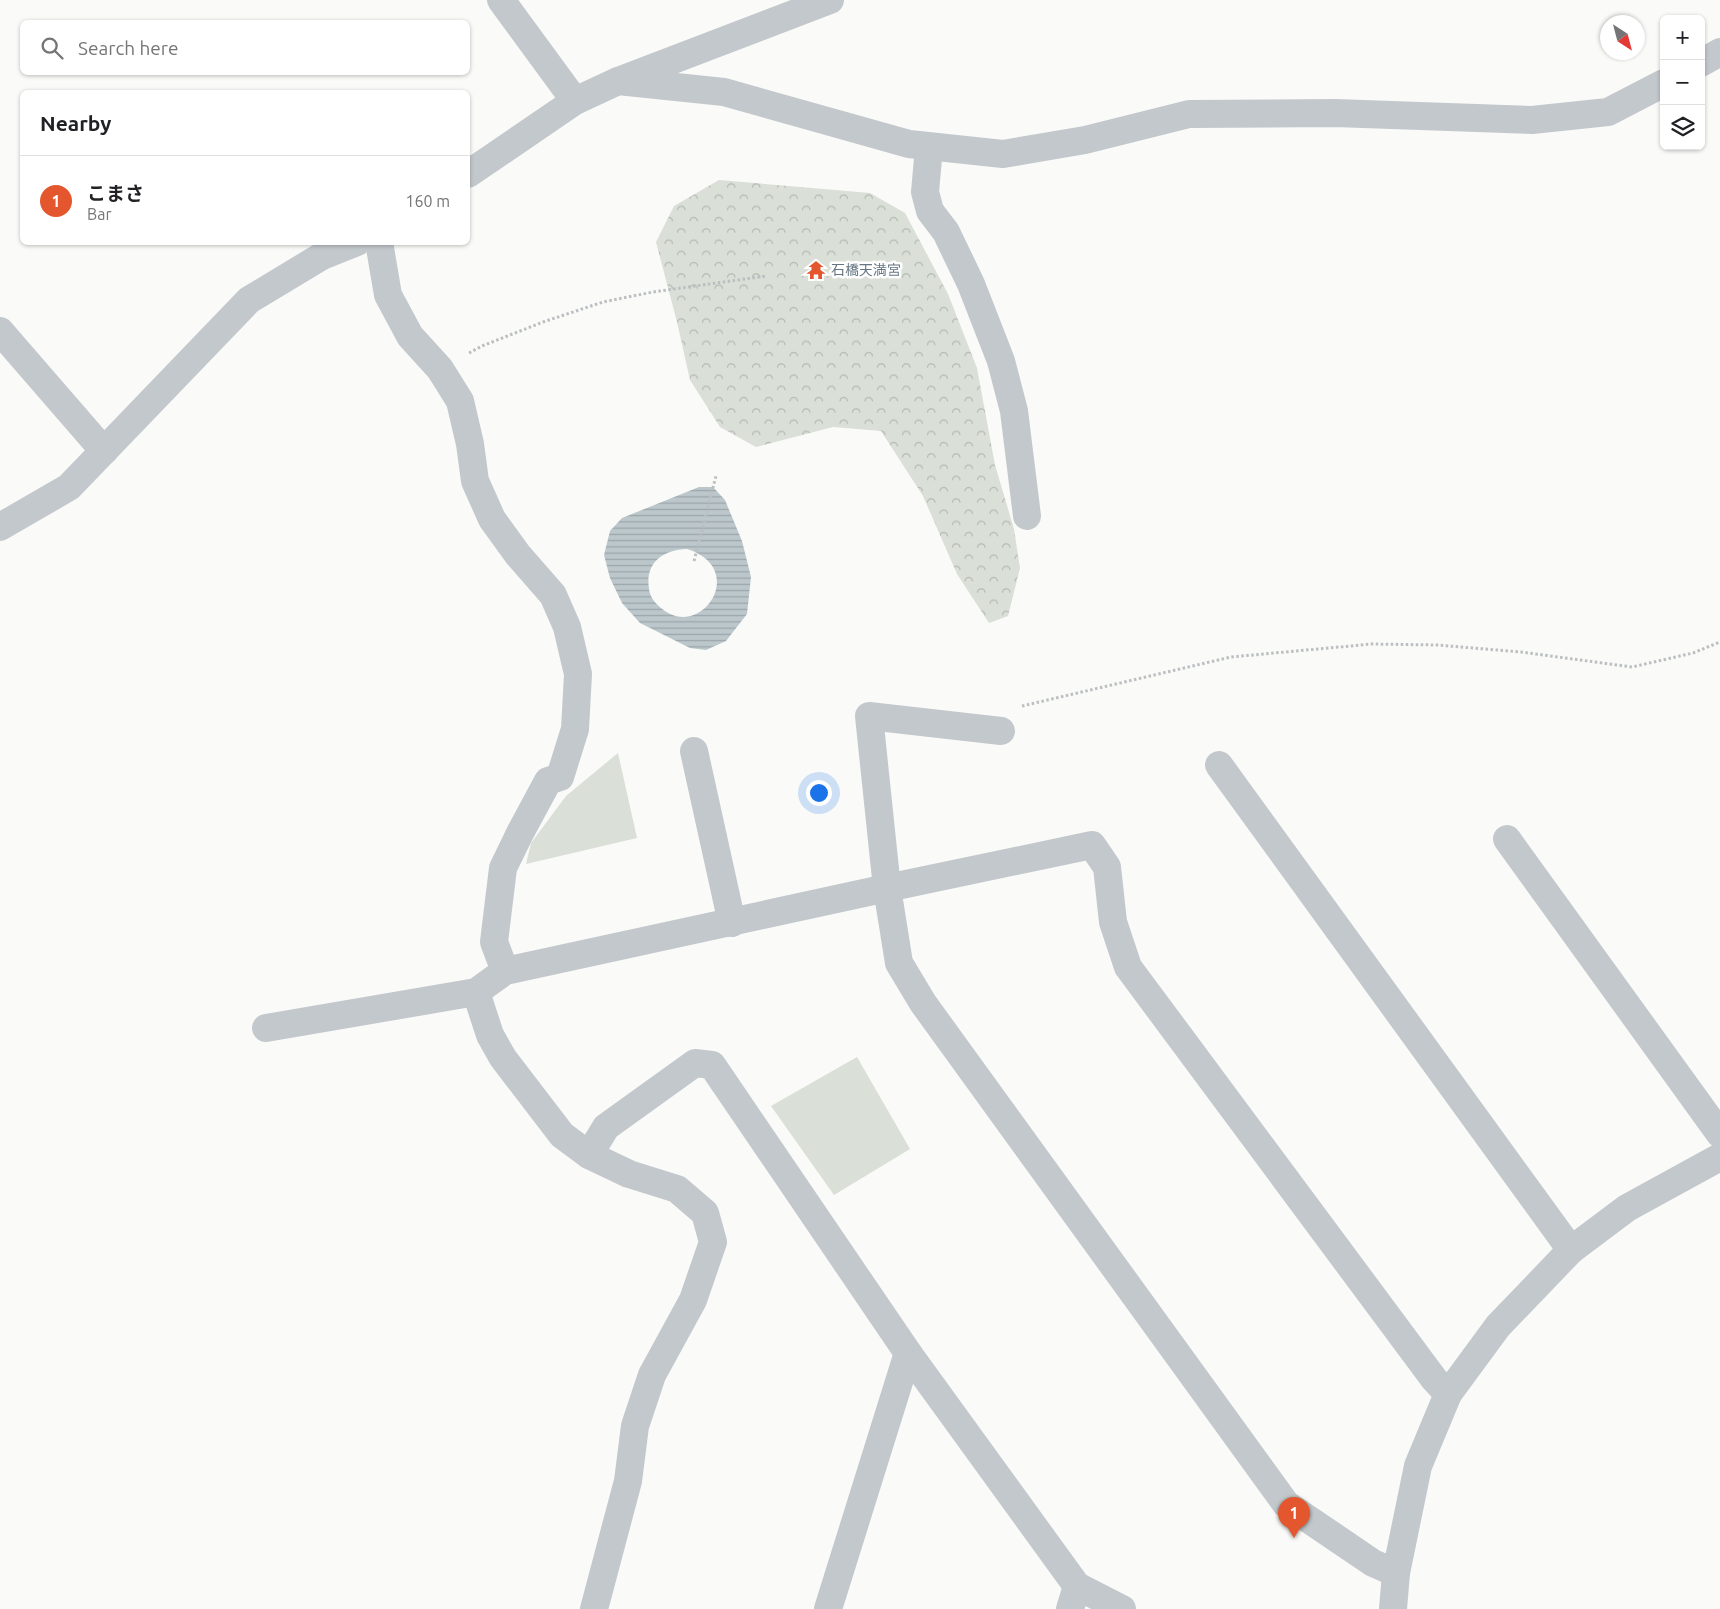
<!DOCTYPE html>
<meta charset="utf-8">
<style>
:root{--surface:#fff;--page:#f2f2f2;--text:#202124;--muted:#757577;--line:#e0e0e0;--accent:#e4572e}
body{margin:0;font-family:Ubuntu,"Noto Sans JP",sans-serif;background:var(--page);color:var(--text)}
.controls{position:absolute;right:15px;top:15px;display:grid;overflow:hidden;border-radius:8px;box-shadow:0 1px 4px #0004}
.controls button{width:45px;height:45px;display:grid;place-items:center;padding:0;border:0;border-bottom:1px solid var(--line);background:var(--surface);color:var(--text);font:25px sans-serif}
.compass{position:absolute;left:1600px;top:15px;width:45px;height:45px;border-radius:50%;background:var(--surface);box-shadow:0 1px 4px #0004;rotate:144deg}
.you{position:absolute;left:818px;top:792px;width:18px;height:18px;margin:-12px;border:4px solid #fff;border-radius:50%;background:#1a73e8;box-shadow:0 0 0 8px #1a73e833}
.badge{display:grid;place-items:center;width:32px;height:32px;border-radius:50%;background:var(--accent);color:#fff;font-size:16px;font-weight:700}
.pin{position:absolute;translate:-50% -41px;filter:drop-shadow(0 1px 2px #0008)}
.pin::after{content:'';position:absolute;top:26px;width:18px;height:15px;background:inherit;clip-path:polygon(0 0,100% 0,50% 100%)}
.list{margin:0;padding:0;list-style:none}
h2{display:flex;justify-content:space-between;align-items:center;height:65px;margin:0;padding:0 20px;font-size:21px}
h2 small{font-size:16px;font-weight:400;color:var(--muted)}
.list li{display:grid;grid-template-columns:32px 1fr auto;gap:15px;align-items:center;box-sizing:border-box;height:90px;padding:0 20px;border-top:1px solid var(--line)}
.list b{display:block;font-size:19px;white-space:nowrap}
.list p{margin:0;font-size:16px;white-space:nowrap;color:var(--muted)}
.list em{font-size:16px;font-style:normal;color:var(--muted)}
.icon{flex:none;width:28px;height:28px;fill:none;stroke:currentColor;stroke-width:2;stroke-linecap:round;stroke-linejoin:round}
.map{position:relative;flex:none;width:1720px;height:1609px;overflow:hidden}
.search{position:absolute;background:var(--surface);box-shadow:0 1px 4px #0004;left:20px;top:20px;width:450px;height:55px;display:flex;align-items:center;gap:12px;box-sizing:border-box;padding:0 18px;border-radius:8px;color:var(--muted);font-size:19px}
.panel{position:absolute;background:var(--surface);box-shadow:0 1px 4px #0004;left:20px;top:90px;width:450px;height:155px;border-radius:8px}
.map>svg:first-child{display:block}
.forest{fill:url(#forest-crowns)}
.park{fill:#dadfd7}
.water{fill:url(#water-rules);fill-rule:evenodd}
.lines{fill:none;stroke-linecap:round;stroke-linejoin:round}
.path{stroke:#bbbfc2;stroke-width:3;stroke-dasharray:2.5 2.5;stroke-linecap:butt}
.minor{stroke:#c3c8cc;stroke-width:28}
.tertiary{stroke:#c3c8cc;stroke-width:28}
.labels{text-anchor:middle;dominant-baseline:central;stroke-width:5;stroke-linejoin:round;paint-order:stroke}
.poi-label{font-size:14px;fill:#657683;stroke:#fff;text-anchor:start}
</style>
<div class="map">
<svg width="1720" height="1609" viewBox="0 0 1720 1609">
<defs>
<pattern id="forest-crowns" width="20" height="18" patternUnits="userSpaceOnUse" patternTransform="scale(1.25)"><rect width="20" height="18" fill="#dadfd7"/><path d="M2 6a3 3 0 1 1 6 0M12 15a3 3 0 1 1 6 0" fill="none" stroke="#b4b9b4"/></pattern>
<pattern id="water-rules" width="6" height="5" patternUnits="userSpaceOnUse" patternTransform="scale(1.25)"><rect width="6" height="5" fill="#bbc7cb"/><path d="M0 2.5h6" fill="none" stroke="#9ca6aa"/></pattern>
</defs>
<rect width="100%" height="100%" fill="#fafaf8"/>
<polygon class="forest" points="719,180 870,193 905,213 948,294 977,368 995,465 1014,529 1020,568 1008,616 989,623 957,574 923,496 881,431 833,427 756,447 720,427 690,380 677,322 656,242 674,206"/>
<g class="park">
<polygon points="618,753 637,838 526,864 531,843 566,796"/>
<polygon points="857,1057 910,1149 834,1195 771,1106"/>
</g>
<path class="water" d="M699,487H713L725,500L742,541L751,577L747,614L726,641L706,650L690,648L640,623L622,603L610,578L604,555L610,531L622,518ZM687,549C750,569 700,642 661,608C655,603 650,597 649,589C645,563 662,550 687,549Z"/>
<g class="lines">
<g class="path">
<polyline points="469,353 482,346 543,322 603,302 653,292 766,276"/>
<polyline points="694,561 716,476"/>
<polyline points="1022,706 1231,657 1372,644 1437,645 1521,652 1632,667 1693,653 1720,642"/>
</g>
<g class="minor">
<polyline points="501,0 575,101"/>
<polyline points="1701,63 1720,52"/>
<polyline points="618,81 724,92 909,144 1003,154 1085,140 1189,114 1335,113 1532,120 1608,112 1664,83"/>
<polyline points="929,147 925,192 930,211 946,232 971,284 1001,361 1014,411 1027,516"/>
<polyline points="468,174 575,101 618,81 830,0"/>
<polyline points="379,242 388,295 410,336 440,369 460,401 470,444 475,481 492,519 518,555 553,595 567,627 578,674 575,729 560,777 548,781 520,833 503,868 494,942 505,971"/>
<polyline points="0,331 104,451"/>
<polyline points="0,527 69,487 249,300 322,256 357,242"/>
<polyline points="1001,731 869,716 887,888 899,963 923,1003 1286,1504 1373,1563 1396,1573"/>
<polyline points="694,751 732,923"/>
<polyline points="1219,765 1571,1250"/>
<polyline points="1507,839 1720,1134"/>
<polyline points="476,992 490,1035 503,1058 562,1135 589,1155 606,1127 695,1063 712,1065 908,1353 1077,1586 1122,1609"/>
<polyline points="266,1028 476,992 505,971 887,888 1092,845 1107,867 1113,922 1128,967 1434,1379 1448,1394"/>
<polyline points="589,1155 629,1174 677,1189 705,1213 713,1242 693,1300 652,1375 635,1426 628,1481 594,1609"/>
<polyline points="828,1609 908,1353"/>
<polyline points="1070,1609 1077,1586"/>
</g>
<polyline class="tertiary" points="1393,1609 1396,1573 1418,1466 1448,1394 1498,1326 1571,1250 1627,1208 1720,1157"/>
</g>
<defs>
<g id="temple-bare" transform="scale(1.5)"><path d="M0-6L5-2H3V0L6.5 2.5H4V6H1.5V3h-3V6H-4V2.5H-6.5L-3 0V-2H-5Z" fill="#e4572e" stroke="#fff" stroke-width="2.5" paint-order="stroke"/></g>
</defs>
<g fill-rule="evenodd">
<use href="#temple-bare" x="816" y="270"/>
</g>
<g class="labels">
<g class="poi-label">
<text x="831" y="270">石橋天満宮</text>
</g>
</g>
</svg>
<div class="controls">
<button>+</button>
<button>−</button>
<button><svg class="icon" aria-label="layers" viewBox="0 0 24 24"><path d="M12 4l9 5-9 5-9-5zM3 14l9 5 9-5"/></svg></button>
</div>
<svg class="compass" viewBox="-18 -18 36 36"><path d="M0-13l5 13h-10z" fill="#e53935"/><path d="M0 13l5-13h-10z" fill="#757577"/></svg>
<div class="you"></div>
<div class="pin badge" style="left:1294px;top:1538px">1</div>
<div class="search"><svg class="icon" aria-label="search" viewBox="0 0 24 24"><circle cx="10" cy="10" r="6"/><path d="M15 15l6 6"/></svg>Search here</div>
<section class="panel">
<h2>Nearby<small></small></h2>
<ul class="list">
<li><span class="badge">1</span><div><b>こまさ</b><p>Bar</p></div><em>160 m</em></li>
</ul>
</section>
</div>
